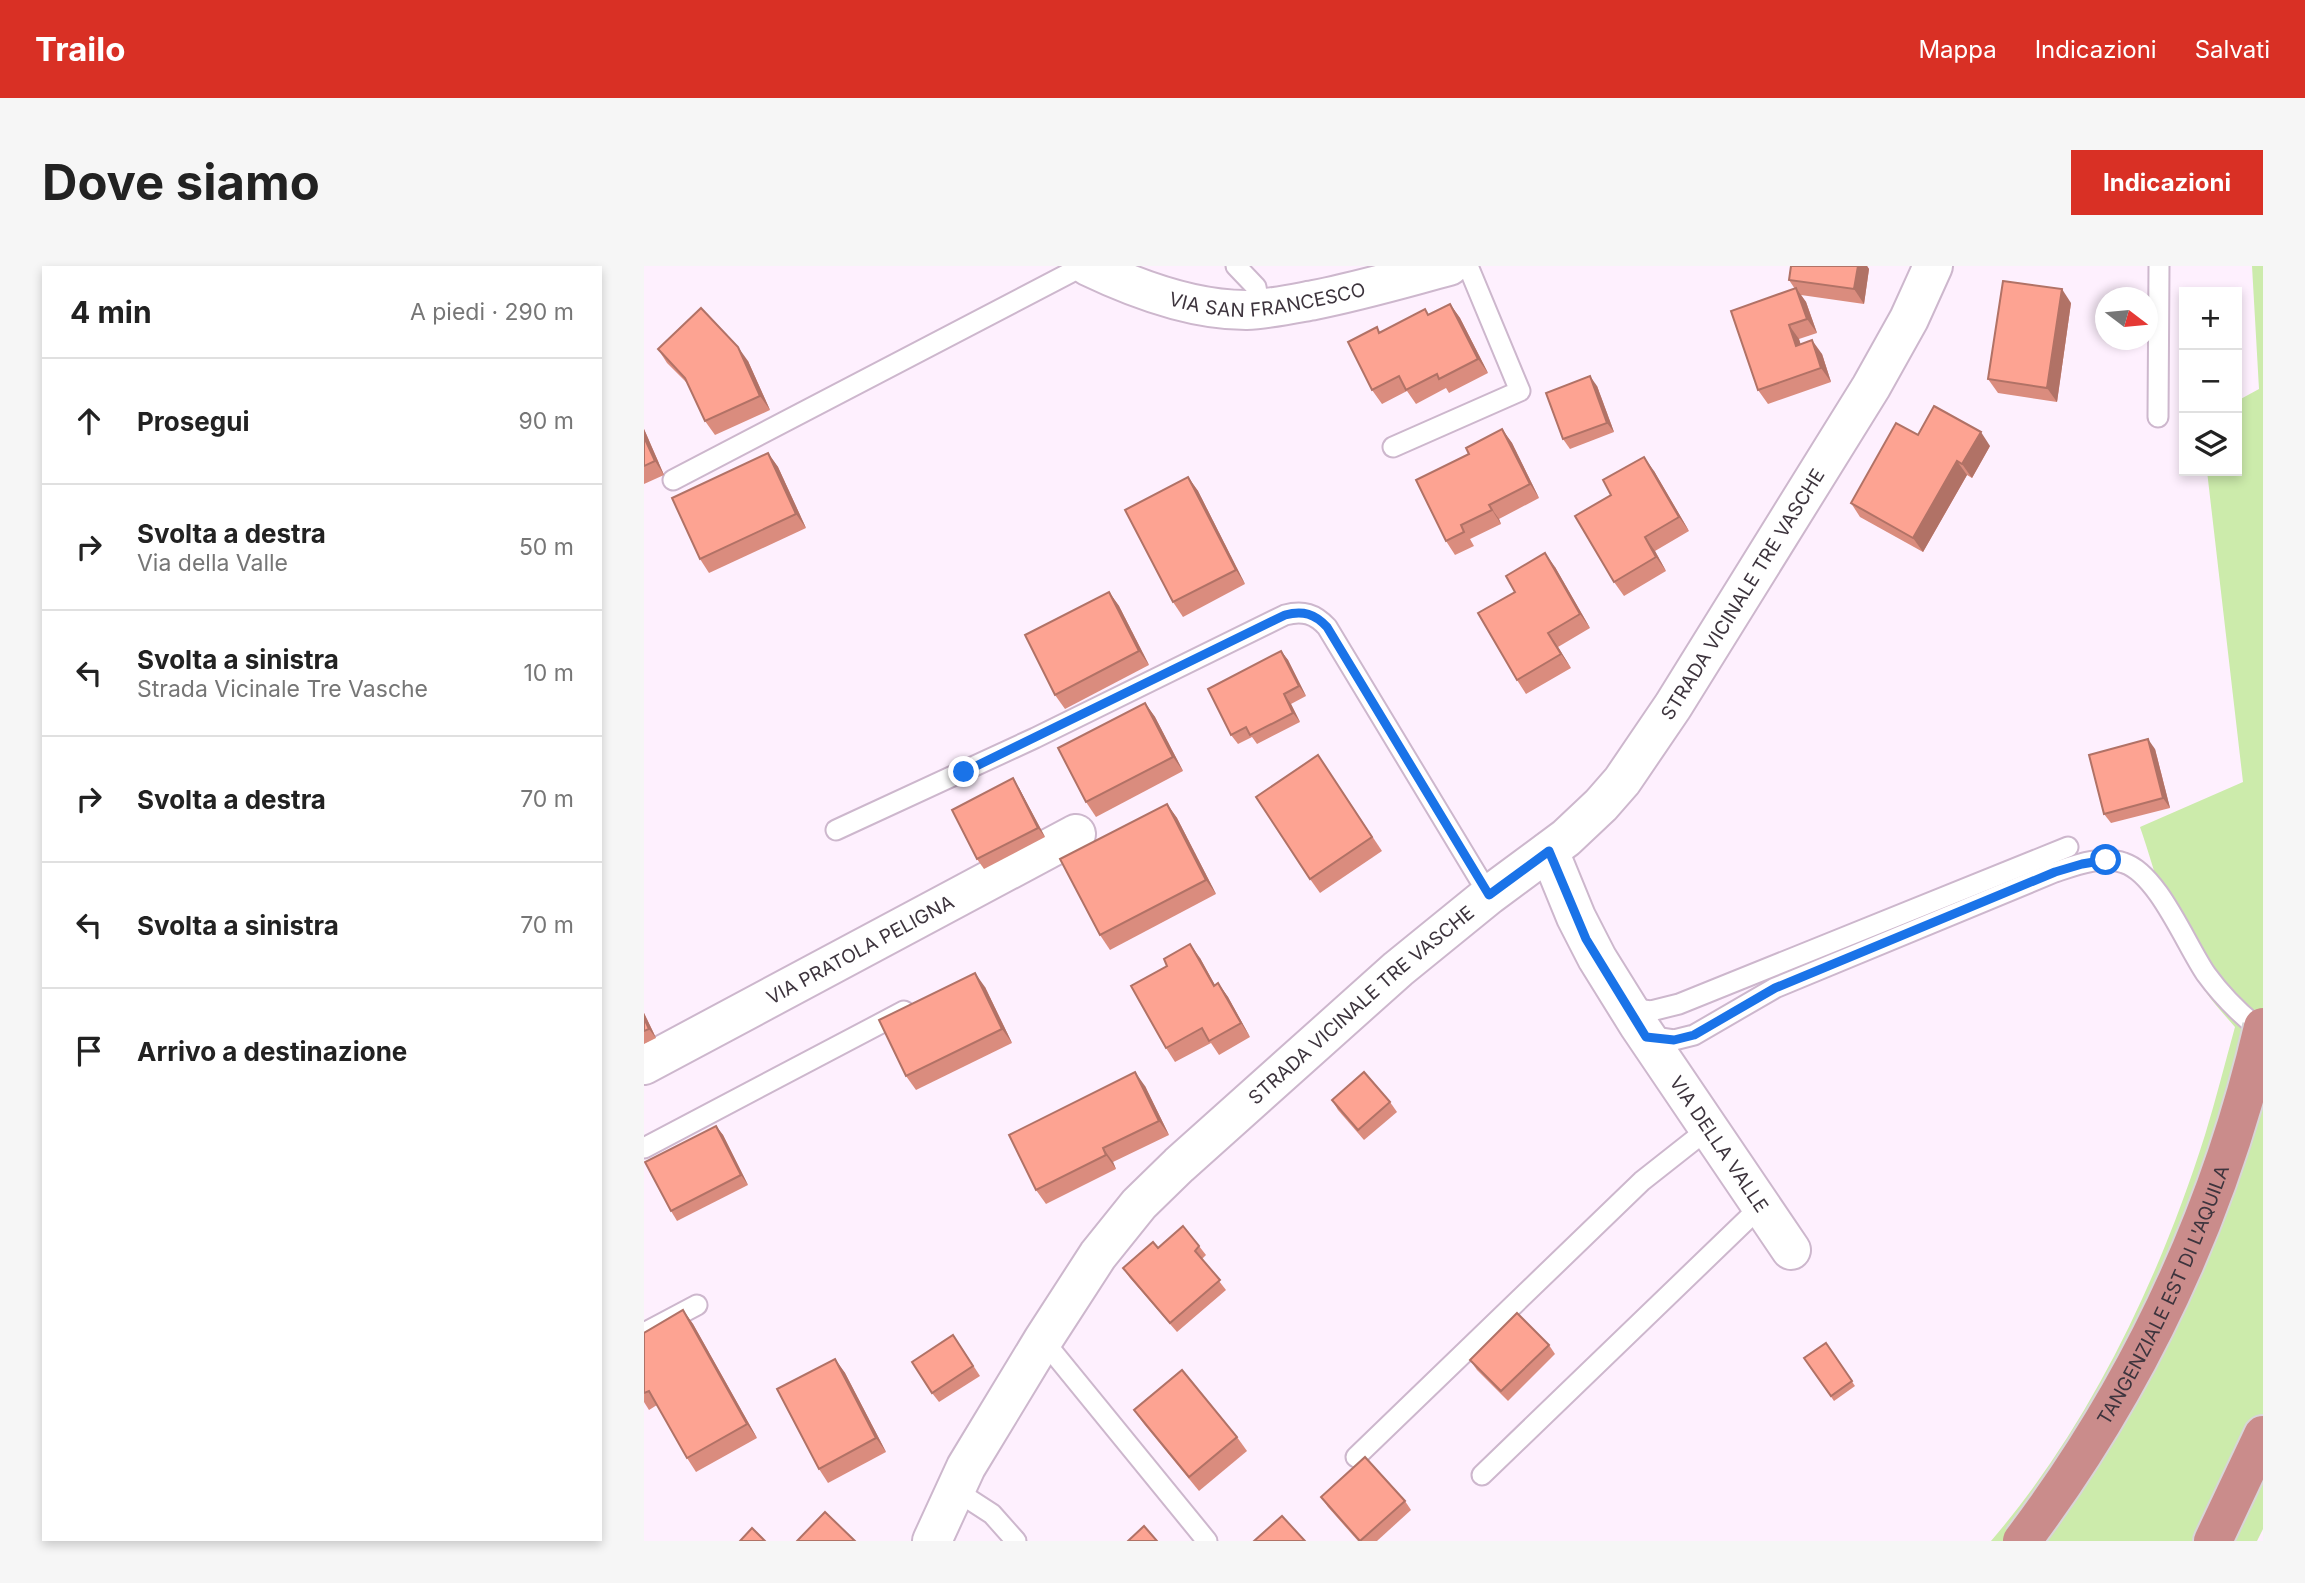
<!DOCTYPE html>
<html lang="it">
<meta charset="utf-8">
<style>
:root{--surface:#fff;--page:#f6f6f6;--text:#222;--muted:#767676;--line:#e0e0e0;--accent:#d93025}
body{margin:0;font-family:Inter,sans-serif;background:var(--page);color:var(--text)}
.controls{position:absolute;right:21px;top:21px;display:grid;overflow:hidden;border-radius:0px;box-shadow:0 4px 10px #0003}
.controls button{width:63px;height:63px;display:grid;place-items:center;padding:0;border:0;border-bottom:2px solid var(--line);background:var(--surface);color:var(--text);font:35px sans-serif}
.compass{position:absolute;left:1451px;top:21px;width:63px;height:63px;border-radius:50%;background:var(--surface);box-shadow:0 4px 10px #0003;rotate:106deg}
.stop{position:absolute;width:21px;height:21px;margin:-16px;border:5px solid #1a73e8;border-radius:50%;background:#fff}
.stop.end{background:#1a73e8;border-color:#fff;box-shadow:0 2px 7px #0008}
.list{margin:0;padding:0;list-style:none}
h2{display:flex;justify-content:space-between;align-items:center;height:91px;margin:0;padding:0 28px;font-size:30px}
h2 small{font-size:23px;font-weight:400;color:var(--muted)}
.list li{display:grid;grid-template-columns:46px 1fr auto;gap:21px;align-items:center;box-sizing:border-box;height:126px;padding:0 28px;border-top:2px solid var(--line)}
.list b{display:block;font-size:26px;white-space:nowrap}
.list p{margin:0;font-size:23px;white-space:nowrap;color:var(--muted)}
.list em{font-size:23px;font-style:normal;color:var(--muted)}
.icon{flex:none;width:38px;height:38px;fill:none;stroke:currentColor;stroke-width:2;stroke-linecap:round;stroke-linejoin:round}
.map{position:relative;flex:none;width:1619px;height:1275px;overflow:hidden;border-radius:0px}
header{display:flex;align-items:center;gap:42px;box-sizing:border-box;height:98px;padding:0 35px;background:var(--accent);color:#fff}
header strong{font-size:33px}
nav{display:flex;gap:38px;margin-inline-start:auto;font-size:24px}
.intro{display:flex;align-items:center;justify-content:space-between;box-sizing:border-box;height:168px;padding:0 42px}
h1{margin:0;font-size:49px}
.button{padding:18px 32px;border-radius:0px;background:var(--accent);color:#fff;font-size:24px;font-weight:700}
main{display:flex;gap:42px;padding:0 42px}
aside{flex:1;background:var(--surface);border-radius:0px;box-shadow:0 4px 10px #0003}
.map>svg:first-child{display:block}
.green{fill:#ccebab}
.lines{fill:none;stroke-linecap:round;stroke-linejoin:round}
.service-casing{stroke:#cdb7cd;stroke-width:23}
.minor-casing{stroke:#cdb7cd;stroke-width:42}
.trunk-casing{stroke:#d8d6d8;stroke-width:42}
.service{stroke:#fff;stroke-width:19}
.minor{stroke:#fff;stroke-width:38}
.trunk{stroke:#ca8c8b;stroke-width:38}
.trunk-bridge-casing{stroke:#d8d6d8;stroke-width:42;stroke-linecap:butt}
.trunk-bridge{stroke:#ca8c8b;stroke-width:38}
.wall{fill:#da8c7e}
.shaded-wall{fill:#b17266}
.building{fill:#fda392;stroke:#b17266;stroke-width:2}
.route{stroke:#1a73e8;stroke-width:9}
.labels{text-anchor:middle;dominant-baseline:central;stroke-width:6;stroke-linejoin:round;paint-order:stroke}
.street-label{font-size:19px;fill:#3d343d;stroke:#fff}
</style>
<header>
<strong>Trailo</strong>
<nav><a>Mappa</a><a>Indicazioni</a><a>Salvati</a></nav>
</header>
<div class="intro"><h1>Dove siamo</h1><a class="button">Indicazioni</a></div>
<main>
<aside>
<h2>4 min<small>A piedi · 290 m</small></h2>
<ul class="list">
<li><svg class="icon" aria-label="ahead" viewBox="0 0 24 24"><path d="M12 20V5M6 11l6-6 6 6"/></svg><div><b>Prosegui</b></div><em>90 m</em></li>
<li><svg class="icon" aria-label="right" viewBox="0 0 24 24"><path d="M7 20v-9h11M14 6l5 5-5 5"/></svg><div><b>Svolta a destra</b><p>Via della Valle</p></div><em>50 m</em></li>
<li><svg class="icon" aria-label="left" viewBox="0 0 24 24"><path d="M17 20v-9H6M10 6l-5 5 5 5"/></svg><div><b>Svolta a sinistra</b><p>Strada Vicinale Tre Vasche</p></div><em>10 m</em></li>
<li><svg class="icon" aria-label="right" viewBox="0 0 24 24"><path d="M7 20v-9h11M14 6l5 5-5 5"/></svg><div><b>Svolta a destra</b></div><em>70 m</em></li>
<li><svg class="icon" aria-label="left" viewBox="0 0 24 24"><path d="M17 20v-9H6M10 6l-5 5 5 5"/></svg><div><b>Svolta a sinistra</b></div><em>70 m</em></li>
<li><svg class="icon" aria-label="arrive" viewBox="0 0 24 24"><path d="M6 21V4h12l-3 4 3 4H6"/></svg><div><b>Arrivo a destinazione</b></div></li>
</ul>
</aside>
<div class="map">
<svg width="1619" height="1275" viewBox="0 0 1619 1275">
<rect width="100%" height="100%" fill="#fef0fe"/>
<path class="green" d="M1608,0H1619V1263L1613,1275H1347C1445,1161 1516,1012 1561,869C1572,833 1581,797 1591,761C1577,745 1562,729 1551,709C1525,664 1513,610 1496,561L1599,516L1563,205H1593V135L1615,123Z"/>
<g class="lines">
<g class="service-casing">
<g id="service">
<polyline points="592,0 612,21 616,43"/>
<polyline points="1514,151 1515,0"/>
<polyline points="749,181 876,125 824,0"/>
<polyline points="29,214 439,0"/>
<path d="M192,564L391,472L641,349C659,344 671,348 683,361L845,629"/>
<polyline points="984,742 1007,745 1035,738 1424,581"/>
<path d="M1003,770L1030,774L1050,769L1131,722L1411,606C1432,599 1458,589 1480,597C1514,608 1542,679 1562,708C1578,730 1597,749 1619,766"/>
<polyline points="0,882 260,745"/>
<polyline points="0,1067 53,1039"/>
<polyline points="399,1074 563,1275"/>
<polyline points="712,1191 998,915 1064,863"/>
<polyline points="838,1209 1117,940"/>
<polyline points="311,1224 348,1248 372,1275"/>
</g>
</g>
<g class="minor-casing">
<g id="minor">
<path id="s1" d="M444,0C492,23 548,44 602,44C625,43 648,38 670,34C716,25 760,12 805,0"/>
<path id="s2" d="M905,585L932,651L953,692L994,758L1147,984"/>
<path id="s3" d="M0,799L432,568"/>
<path id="s4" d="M288,1275L322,1201L399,1074L454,989L495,938L535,899L754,703L845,629L922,572L957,539L978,515L1029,440L1227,121L1265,53L1289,0"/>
</g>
</g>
<g class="trunk-casing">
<polyline id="trunk" points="1569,1275 1619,1169"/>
</g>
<use href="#service" class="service"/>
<use href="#minor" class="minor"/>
<use href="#trunk" class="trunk"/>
<g class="trunk-bridge-casing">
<g id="trunk-bridge">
<path id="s5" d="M1378,1275C1494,1121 1575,949 1619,761"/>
</g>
</g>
<use href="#trunk-bridge" class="trunk-bridge"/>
</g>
<g class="wall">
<polygon points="1147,0 1223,0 1225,3 1220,38 1157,29 1162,36 1173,67 1155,73 1156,79 1178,88 1187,116 1124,138 1114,124 1151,23 1145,14"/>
<polygon points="1427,37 1413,136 1354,127 1344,113"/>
<polygon points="806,38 816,52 844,107 805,127 802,122 772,138 763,125 738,138 728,124 733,61 736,66 784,49"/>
<polygon points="14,83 104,95 126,144 71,169 61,155 45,119 23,97"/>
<polygon points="953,120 970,166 926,183 919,173"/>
<polygon points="0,163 20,209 0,218"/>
<polygon points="858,163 868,177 895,232 855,253 857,258 826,273 830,280 811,289 802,275 825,188"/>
<polygon points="1346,180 1328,212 1323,209 1279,286 1216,251 1207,237"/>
<polygon points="124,187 134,201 162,262 65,307 56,293"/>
<polygon points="1010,205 1045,265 1011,285 1022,305 980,330 970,316"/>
<polygon points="544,211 554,225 601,318 539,351 529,336"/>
<polygon points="911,301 946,362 914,381 927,402 882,428 873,414"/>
<polygon points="465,326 475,340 505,399 421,443 411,429"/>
<polygon points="637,385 644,394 662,430 647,438 656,456 613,478 608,471 594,478 587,469"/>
<polygon points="501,437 511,451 539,505 452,551 442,536"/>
<polygon points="1511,483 1526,542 1467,557 1460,548"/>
<polygon points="674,489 738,585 676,627 666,613"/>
<polygon points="375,522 401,571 340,603 333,593"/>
<polygon points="523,538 533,552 572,628 466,684 456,669"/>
<polygon points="556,692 571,719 574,717 584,731 606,771 575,789 567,777 531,796 522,782"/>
<polygon points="341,721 368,777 272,824 262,810"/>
<polygon points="0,747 12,772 0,778"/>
<polygon points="501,820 525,869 469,896 472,903 402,938 392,924"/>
<polygon points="688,834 746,836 753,846 720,874 694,844"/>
<polygon points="72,860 79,869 104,919 33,955 27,945"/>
<polygon points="555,980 562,989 558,993 582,1024 533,1066 486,1012 479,1002 514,982"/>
<polygon points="39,1044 49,1058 113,1172 52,1206 43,1192 13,1139 5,1144 0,1136 0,1067"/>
<polygon points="1182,1077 1211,1120 1190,1135 1160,1092"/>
<polygon points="316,1079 336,1110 295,1136 288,1127"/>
<polygon points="905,1079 911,1088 864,1135 833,1104 826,1094"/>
<polygon points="191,1093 201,1107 242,1186 184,1217 175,1203"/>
<polygon points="490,1144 593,1171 603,1185 555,1225 500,1158"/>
<polygon points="677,1231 761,1235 767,1244 733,1275 714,1275 684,1241"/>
</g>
<g class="shaded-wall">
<polygon points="1214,0 1223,0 1225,3 1220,38 1210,23"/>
<polygon points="1152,22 1162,36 1173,67 1163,53"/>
<polygon points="1418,23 1427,37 1413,136 1403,122"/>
<polygon points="806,38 816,52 844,107 834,93"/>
<polygon points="1145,59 1155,73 1162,94 1152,80"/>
<polygon points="1168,74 1178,88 1187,116 1177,102"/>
<polygon points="94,81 104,95 126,144 116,130"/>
<polygon points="946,110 953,120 970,166 963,157"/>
<polygon points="0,163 20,209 11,195 0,171"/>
<polygon points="858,163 868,177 895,232 886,218"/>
<polygon points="1337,166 1346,180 1328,212 1318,198"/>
<polygon points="124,187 134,201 162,262 152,248"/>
<polygon points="1000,191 1010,205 1045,265 1035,251"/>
<polygon points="1313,195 1323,209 1279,286 1269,272"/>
<polygon points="544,211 554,225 601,318 592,304"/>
<polygon points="845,239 855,253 857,258 848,244"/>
<polygon points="1001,271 1011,285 1022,305 1012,291"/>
<polygon points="901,287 911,301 946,362 936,348"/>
<polygon points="465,326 475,340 505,399 495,385"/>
<polygon points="904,367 914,381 927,402 917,388"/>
<polygon points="637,385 644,394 662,430 655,420"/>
<polygon points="640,428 647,438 656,456 649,447"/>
<polygon points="501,437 511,451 539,505 529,491"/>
<polygon points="1504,473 1511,483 1526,542 1519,532"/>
<polygon points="369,512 375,522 401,571 394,562"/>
<polygon points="523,538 533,552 572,628 562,614"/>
<polygon points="546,678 556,692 579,734 570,720"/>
<polygon points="331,707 341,721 368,777 358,763"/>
<polygon points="574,717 584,731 606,771 597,757"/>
<polygon points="0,747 12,772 5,763 0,752"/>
<polygon points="491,806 501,820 525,869 515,855"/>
<polygon points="72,860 79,869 104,919 97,909"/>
<polygon points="459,882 469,896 472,903 462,889"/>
<polygon points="39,1044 49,1058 113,1172 103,1158"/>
<polygon points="191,1093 201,1107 242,1186 232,1172"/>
</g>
<g class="building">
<polygon points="1147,0 1214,0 1210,23 1145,14"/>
<polygon points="1359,15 1418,23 1403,122 1344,113"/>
<polygon points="1152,22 1163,53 1145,59 1152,80 1168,74 1177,102 1114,124 1087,45"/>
<polygon points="806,38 834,93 795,113 793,108 762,124 755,110 728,124 704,76 733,61 735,67 781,43 784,49"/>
<polygon points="57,42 94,81 116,130 61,155 41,112 14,83"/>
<polygon points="946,110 963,157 919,173 902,127"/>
<polygon points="1290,140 1337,166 1318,198 1313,195 1269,272 1207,237 1252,157 1274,169"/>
<polygon points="858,163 886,218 845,239 848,244 817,259 820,266 802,275 772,214 825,188 822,182"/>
<polygon points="0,171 11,195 0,200"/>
<polygon points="124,187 152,248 56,293 28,232"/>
<polygon points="1000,191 1035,251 1001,271 1012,291 970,316 931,250 967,229 959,214"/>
<polygon points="544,211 592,304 529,336 481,244"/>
<polygon points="901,287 936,348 904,367 917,388 873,414 834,347 871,326 862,310"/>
<polygon points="465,326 495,385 411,429 381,369"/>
<polygon points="637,385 655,420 640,428 649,447 606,469 602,461 587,469 564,423"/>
<polygon points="501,437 529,491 442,536 414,482"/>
<polygon points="1504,473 1519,532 1460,548 1445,489"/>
<polygon points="674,489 728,571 666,613 612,531"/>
<polygon points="369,512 394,562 333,593 308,544"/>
<polygon points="523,538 562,614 456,669 416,593"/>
<polygon points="546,678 570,720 574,717 597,757 565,775 558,762 522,782 487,720 523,700 520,693"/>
<polygon points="331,707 358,763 262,810 235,754"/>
<polygon points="0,752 5,763 0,765"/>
<polygon points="491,806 515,855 459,882 462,889 392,924 365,869"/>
<polygon points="720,806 746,836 714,864 688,834"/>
<polygon points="72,860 97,909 27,945 1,896"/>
<polygon points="539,960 555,980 551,985 576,1014 526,1057 479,1002 509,976 514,982"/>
<polygon points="39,1044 103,1158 43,1192 5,1125 0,1127 0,1067"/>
<polygon points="873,1047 905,1079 857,1125 826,1094"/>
<polygon points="309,1069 329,1100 288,1127 268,1096"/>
<polygon points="1182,1077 1208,1115 1187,1130 1160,1092"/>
<polygon points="191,1093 232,1172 175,1203 133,1123"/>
<polygon points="538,1104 593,1171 545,1211 490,1144"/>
<polygon points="721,1191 761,1235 716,1275 677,1231"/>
<polygon points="181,1246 211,1275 153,1275"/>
<polygon points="638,1250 661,1275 610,1275"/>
<polygon points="500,1260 513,1275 484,1275"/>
<polygon points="108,1262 121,1275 96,1275"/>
</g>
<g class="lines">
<path class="route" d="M320,506L641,349C659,344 671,348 683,361L845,629L905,585L942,673L1002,771L1030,774L1050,769L1131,722L1411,606L1438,598L1462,594"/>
</g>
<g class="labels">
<g class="street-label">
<text stroke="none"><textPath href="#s1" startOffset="187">VIA SAN FRANCESCO</textPath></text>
<text stroke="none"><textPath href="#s4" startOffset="1262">STRADA VICINALE TRE VASCHE</textPath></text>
<text stroke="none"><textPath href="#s3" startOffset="245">VIA PRATOLA PELIGNA</textPath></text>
<text stroke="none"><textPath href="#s4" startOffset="695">STRADA VICINALE TRE VASCHE</textPath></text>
<text stroke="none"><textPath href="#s2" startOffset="340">VIA DELLA VALLE</textPath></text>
<text stroke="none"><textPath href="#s5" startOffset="285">TANGENZIALE EST DI L'AQUILA</textPath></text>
</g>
</g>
</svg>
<div class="controls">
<button>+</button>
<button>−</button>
<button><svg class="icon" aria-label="layers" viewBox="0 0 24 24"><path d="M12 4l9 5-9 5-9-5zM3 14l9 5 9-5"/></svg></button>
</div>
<svg class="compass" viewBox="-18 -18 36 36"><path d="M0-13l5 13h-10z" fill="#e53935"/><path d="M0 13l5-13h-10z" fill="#767676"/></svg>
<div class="stop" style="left:1462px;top:594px"></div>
<div class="stop end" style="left:320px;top:506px"></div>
</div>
</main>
